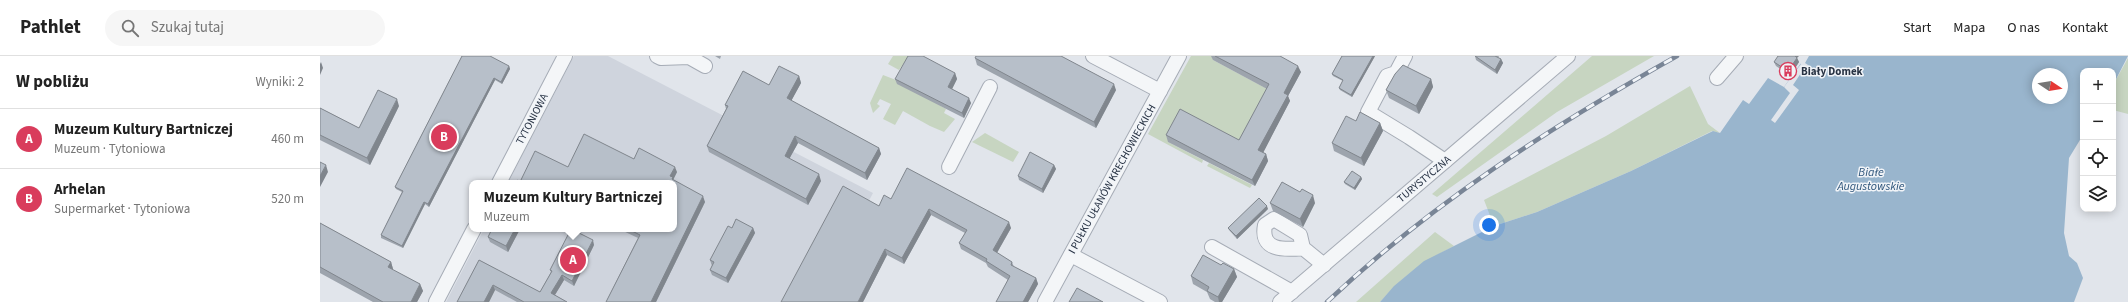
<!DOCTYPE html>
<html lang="pl">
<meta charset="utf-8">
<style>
:root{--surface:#fff;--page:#f6f6f6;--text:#222;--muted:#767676;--line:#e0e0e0;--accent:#d93c5c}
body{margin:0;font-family:"Source Sans 3",sans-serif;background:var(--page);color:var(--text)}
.controls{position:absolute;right:12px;top:12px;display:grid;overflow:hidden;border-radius:8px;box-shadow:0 2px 10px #0003}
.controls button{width:36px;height:36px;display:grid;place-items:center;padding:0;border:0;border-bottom:1px solid var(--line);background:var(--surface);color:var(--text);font:20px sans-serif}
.compass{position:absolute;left:1712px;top:12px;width:36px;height:36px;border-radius:50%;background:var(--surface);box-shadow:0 2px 10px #0003;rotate:102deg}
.you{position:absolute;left:1169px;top:169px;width:14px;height:14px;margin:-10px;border:3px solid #fff;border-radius:50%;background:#1a73e8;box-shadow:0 0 0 6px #1a73e833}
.badge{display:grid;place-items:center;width:26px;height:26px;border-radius:50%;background:var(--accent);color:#fff;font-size:13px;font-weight:700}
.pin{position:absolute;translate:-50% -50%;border:2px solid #fff;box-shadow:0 1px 4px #0006}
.popup{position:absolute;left:149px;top:124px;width:208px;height:52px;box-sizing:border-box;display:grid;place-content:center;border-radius:8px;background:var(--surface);filter:drop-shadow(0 1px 3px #0005);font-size:13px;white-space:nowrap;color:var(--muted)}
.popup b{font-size:15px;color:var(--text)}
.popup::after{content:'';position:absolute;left:50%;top:100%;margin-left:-8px;border:8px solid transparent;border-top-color:var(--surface)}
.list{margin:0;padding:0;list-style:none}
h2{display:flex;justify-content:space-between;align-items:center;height:52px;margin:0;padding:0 16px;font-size:17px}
h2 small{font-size:13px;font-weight:400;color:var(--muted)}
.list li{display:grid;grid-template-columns:26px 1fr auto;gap:12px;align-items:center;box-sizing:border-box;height:60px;padding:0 16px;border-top:1px solid var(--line)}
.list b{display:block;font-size:15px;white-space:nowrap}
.list p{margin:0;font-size:13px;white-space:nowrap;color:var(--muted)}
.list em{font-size:13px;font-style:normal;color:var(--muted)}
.icon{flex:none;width:22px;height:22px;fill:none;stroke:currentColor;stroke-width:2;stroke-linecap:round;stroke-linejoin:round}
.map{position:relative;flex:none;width:1808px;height:246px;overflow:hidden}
header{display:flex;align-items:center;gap:24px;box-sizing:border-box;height:56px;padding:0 20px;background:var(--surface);border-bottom:1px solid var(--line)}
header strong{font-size:19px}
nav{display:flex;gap:22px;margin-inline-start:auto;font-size:14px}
.search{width:280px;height:36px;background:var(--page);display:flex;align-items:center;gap:10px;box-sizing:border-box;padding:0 14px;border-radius:22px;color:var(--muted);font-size:15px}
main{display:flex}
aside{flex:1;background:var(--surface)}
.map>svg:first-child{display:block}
.built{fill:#cfd4dd}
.green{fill:#c7d5c1}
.water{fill:#99b5cd;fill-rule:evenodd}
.pier{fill:#e1e5eb}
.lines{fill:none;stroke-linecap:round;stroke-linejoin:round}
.minor-casing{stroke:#a6acb6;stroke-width:16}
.minor{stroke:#f4f6f8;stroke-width:14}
.rail-casing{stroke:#798596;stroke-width:4.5}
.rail{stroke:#f1f4f8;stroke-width:3;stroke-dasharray:9;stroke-linecap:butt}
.wall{fill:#9da4ad}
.shaded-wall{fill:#80868d}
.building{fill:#b7bfc9;stroke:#80868d}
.labels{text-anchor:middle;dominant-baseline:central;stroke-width:3;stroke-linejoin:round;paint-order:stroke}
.poi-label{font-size:11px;font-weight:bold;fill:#283344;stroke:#f1f4f8;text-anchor:start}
.street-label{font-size:11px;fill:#283344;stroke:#f1f4f8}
.water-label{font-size:12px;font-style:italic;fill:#2e557b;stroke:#f1f4f8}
</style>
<header>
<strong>Pathlet</strong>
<div class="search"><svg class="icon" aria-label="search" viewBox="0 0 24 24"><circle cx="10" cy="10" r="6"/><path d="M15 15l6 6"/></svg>Szukaj tutaj</div>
<nav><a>Start</a><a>Mapa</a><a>O nas</a><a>Kontakt</a></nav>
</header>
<main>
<aside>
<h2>W pobliżu<small>Wyniki: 2</small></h2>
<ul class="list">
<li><span class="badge">A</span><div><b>Muzeum Kultury Bartniczej</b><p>Muzeum · Tytoniowa</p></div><em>460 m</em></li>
<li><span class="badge">B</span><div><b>Arhelan</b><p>Supermarket · Tytoniowa</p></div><em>520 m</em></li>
</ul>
</aside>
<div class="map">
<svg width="1808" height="246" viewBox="0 0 1808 246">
<rect width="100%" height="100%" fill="#e1e5eb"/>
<polygon class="built" points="254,0 288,0 553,137 496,246 126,246 164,173 354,173 354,127 188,127"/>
<g class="green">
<polygon points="573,0 589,0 579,14 568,8"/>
<polygon points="871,0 895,0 893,4 951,35 922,91 848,86 883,104 882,107 828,78"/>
<polygon points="1272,0 1334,0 1237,56 1117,141 1112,138"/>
<polygon points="1808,2 1808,58 1793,54 1793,29"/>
<polygon points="563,19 576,24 626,53 624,57 635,63 624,76 610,70 583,55 575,69 563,63 571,48 560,43 557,48 560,50 553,57 550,47"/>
<polygon points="1370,30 1388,68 1400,77 1392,75 1311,115 1217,156 1174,170 1164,144 1286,80"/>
<polygon points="665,77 699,96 693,106 652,86"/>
<polygon points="889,107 932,129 930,132 887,110"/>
<path d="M1115,176L1134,190C1104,205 1082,221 1060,246H1036Z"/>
</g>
<path class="water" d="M1486,0H1808L1793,29V15H1763V79L1749,102L1744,177L1749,200L1757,207L1763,222L1754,246H1060L1074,230L1104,205L1174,170L1217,156L1311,115L1393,75L1400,77L1423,44L1429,48L1448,22L1464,31ZM1718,18H1742V42H1718Z"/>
<polygon class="pier" points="1484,0 1489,0 1485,7 1497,15 1494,19 1483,14 1473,29 1479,34 1455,67 1451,64 1470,37 1464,31 1481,8 1479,6"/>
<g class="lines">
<g class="minor-casing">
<g id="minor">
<polyline points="337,0 341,2 369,1 385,10"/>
<polyline points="773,0 840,35"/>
<polyline points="1085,0 1076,17 1067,20 1048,56 1089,81 1125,105"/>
<polyline points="1397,22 1416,0"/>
<polyline points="629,111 670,31"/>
<polyline points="179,127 245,0"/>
<polyline points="892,191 972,236"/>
<path d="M983,192C964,194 940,195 945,169L954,163L980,179L983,192L1004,209"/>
<polyline points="751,199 840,246"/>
<polyline points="116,246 154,173"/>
<polyline points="725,246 859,0"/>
<polyline points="960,246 1248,0"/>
</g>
</g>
<use href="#minor" class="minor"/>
<g class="rail-casing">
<path id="rail" d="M1007,246C1112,147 1232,70 1357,0"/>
</g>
<use href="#rail" class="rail"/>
</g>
<g class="wall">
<polygon points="142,0 189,10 190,13 182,28 175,24 109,151 105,148 83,192 61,182 61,179 82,136 76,133 75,131"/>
<polygon points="395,0 401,0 400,3"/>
<polygon points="891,0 960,0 981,16 968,40 970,45 943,96 946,98 948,105 935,130 848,86 846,79 919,84 947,33 893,4"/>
<polygon points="1022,0 1055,0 1032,41 1020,34 1019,32 1023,25 1013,20 1012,18"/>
<polygon points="1155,0 1179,0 1178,2 1181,3 1183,7 1177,18 1156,4"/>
<polygon points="655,2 796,34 776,72 657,9"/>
<polygon points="1477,2 1479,6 1470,20 1456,10 1454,6"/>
<polygon points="635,17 637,23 632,33 651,47 644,62 577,28 575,23"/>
<polygon points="479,20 481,27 471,45 559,92 561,98 547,124 478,87 469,103 501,125 488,149 389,96 387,90 406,53 405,49 449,29"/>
<polygon points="1111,23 1113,31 1099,58 1069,42 1066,34"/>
<polygon points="79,50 50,109 0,84 0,52 39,72"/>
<polygon points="1036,65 1060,67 1063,75 1044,110 1014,95 1012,87"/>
<polygon points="314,103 357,116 353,124 385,146 336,246 286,246 318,182 299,173 354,173 354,127 200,126 248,111"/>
<polygon points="734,109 736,113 723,137 699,124 698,120"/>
<polygon points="1041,121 1042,123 1035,134 1025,128 1024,126"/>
<polygon points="571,143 691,172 677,197 692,206 694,211 716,222 718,228 708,246 676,246 688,224 668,211 666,207 641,193 639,187 645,177 611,159 584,208 567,199 543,246 559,150"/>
<polygon points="950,147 995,147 983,171 953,155"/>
<polygon points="948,153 917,183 909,174 908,172"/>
<polygon points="1765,153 1785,153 1785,155"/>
<polygon points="0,167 71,206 73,213 72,214 100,228 103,235 97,246 53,246 0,217"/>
<polygon points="412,172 433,172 435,177 408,227 392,219 390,214 392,210 390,204"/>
<polygon points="200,173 188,196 170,186 168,181"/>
<polygon points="274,189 254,230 244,224 235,239 247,246 197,246 175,234 169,246 137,246 159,204 220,236 231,216 230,214"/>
<polygon points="901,209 914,213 917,221 902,246 895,246 890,243 887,236 873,228 871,220"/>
</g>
<g class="shaded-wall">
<polygon points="1053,0 1055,0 1032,41 1031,39"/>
<polygon points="1475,0 1479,0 1477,2 1479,6 1470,20 1468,15"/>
<polygon points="1181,3 1183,7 1177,18 1175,14"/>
<polygon points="1,6 3,12 0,19 0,8"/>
<polygon points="189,10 190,13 182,28 181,26"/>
<polygon points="978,10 981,16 968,40 970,45 941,101 938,94 964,37"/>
<polygon points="635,17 637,23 630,37 628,31"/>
<polygon points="479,20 481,27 469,49 467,42"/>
<polygon points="174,22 175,24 109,151 108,148"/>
<polygon points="1111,23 1113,31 1099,58 1096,50"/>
<polygon points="794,28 796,34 776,72 774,66"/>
<polygon points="649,42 651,47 644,62 642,57"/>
<polygon points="77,43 79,50 50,109 47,102"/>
<polygon points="1060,67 1063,75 1044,110 1041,102"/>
<polygon points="475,80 478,87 467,107 465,100"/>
<polygon points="559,92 561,98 547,124 545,117"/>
<polygon points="946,98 948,105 935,130 932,124"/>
<polygon points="6,109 8,116 0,131 0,120"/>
<polygon points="734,109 736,113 723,137 722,133"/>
<polygon points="355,111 357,116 353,124 355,127 350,120"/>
<polygon points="499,118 501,125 488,149 486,143"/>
<polygon points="1041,121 1042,123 1035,134 1034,132"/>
<polygon points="993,139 995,147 983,171 980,163"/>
<polygon points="383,140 385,146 336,246 331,246"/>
<polygon points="104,146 105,148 83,192 82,190"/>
<polygon points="947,150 948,153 917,183 916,180"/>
<polygon points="609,153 611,159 584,208 582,202"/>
<polygon points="689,166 691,172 675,200 673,194"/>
<polygon points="433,172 435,177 408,227 406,222"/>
<polygon points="195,173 200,173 188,196 186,190"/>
<polygon points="273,184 274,189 254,230 252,225"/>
<polygon points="565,193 567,199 543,246 538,246"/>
<polygon points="71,206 73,213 70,218 68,211"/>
<polygon points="914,213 917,221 902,246 899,246 898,241"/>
<polygon points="242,219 244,224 233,242 231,237"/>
<polygon points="716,222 718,228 708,246 703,246"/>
<polygon points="100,228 103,235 97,246 91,246"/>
<polygon points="173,229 175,234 169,246 164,246"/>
</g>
<g class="building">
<polygon points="142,0 170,0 189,10 181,26 174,22 108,148 104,146 82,190 61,179 83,135 75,131"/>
<polygon points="588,0 603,0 635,17 628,31 649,42 642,57 575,23"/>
<polygon points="656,0 741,0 794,28 774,66 655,2"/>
<polygon points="895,0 960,0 978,10 964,37 968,39 938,94 946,98 932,124 846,79 860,53 919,84 949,28"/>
<polygon points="1022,0 1053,0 1031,39 1019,32 1023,24 1012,18"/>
<polygon points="1155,0 1175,0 1181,3 1175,14"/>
<polygon points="1458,0 1475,0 1477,2 1468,15 1454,6"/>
<polygon points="1083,9 1111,23 1096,50 1066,34 1075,18"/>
<polygon points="459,10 479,20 467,42 559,92 545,117 475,80 465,100 499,118 486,143 387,90 408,50 405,49 423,15 449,29"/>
<polygon points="58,34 77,43 47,102 0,79 0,52 39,72"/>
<polygon points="1040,56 1060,67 1041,102 1012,87 1026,60 1036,65"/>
<polygon points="264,78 314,103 319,92 355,111 350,120 353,121 352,123 383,140 331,246 286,246 320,179 308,173 354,173 354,127 196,127 197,124 200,126 215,95 248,111"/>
<polygon points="710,96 734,109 722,133 698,120"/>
<polygon points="0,106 6,109 0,120"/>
<polygon points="587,112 689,166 673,194 692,206 691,209 716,222 703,246 676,246 690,220 666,205 667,203 639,187 647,174 609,153 582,202 565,193 538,246 461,246 523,130 559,150 564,139 571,143"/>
<polygon points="1032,115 1041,121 1034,132 1024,126"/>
<polygon points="962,126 980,136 982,133 993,139 980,163 950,147"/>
<polygon points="939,142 947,150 916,180 908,172"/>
<polygon points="416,163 433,172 406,222 390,214 394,206 390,204 408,170 412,172"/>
<polygon points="0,167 71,206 68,211 100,228 91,246 63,246 0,211"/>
<polygon points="172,173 195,173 186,190 168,181"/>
<polygon points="251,173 273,184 252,225 242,219 231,237 247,246 204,246 173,229 164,246 137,246 159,204 220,236 232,215 230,214"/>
<polygon points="883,199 901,209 903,207 914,213 898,241 887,235 889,231 871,220"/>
<polygon points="757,232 783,246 749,246"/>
</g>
<defs>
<g id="building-ring" transform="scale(0.9)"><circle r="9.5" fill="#f1f4f8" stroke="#d93c5c" stroke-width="1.5"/><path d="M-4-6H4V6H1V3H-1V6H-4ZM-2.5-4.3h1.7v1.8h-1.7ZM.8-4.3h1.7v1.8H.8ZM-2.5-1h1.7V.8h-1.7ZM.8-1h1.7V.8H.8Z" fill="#d93c5c"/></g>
</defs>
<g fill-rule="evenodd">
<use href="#building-ring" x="1468" y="15"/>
</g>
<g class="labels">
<g class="poi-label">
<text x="1481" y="15">Biały Domek</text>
</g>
<g class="street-label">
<text transform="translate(212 63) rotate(-62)">TYTONIOWA</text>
<text transform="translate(792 123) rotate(-61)">I PUŁKU UŁANÓW KRECHOWIECKICH</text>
<text transform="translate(1104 123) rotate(-40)">TURYSTYCZNA</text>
</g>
<g class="water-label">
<text x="1551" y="116">Białe<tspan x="1551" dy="14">Augustowskie</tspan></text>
</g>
</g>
</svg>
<div class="controls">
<button>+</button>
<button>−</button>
<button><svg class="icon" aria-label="locate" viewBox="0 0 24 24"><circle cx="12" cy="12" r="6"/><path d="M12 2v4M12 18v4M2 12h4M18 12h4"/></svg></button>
<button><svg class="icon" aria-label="layers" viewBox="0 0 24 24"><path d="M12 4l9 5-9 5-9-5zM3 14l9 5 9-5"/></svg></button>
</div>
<svg class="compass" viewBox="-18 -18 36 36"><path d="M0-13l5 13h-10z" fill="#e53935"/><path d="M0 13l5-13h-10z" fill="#767676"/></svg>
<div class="you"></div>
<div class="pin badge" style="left:253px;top:204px">A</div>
<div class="popup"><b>Muzeum Kultury Bartniczej</b>Muzeum</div>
<div class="pin badge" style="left:124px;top:81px">B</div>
</div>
</main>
